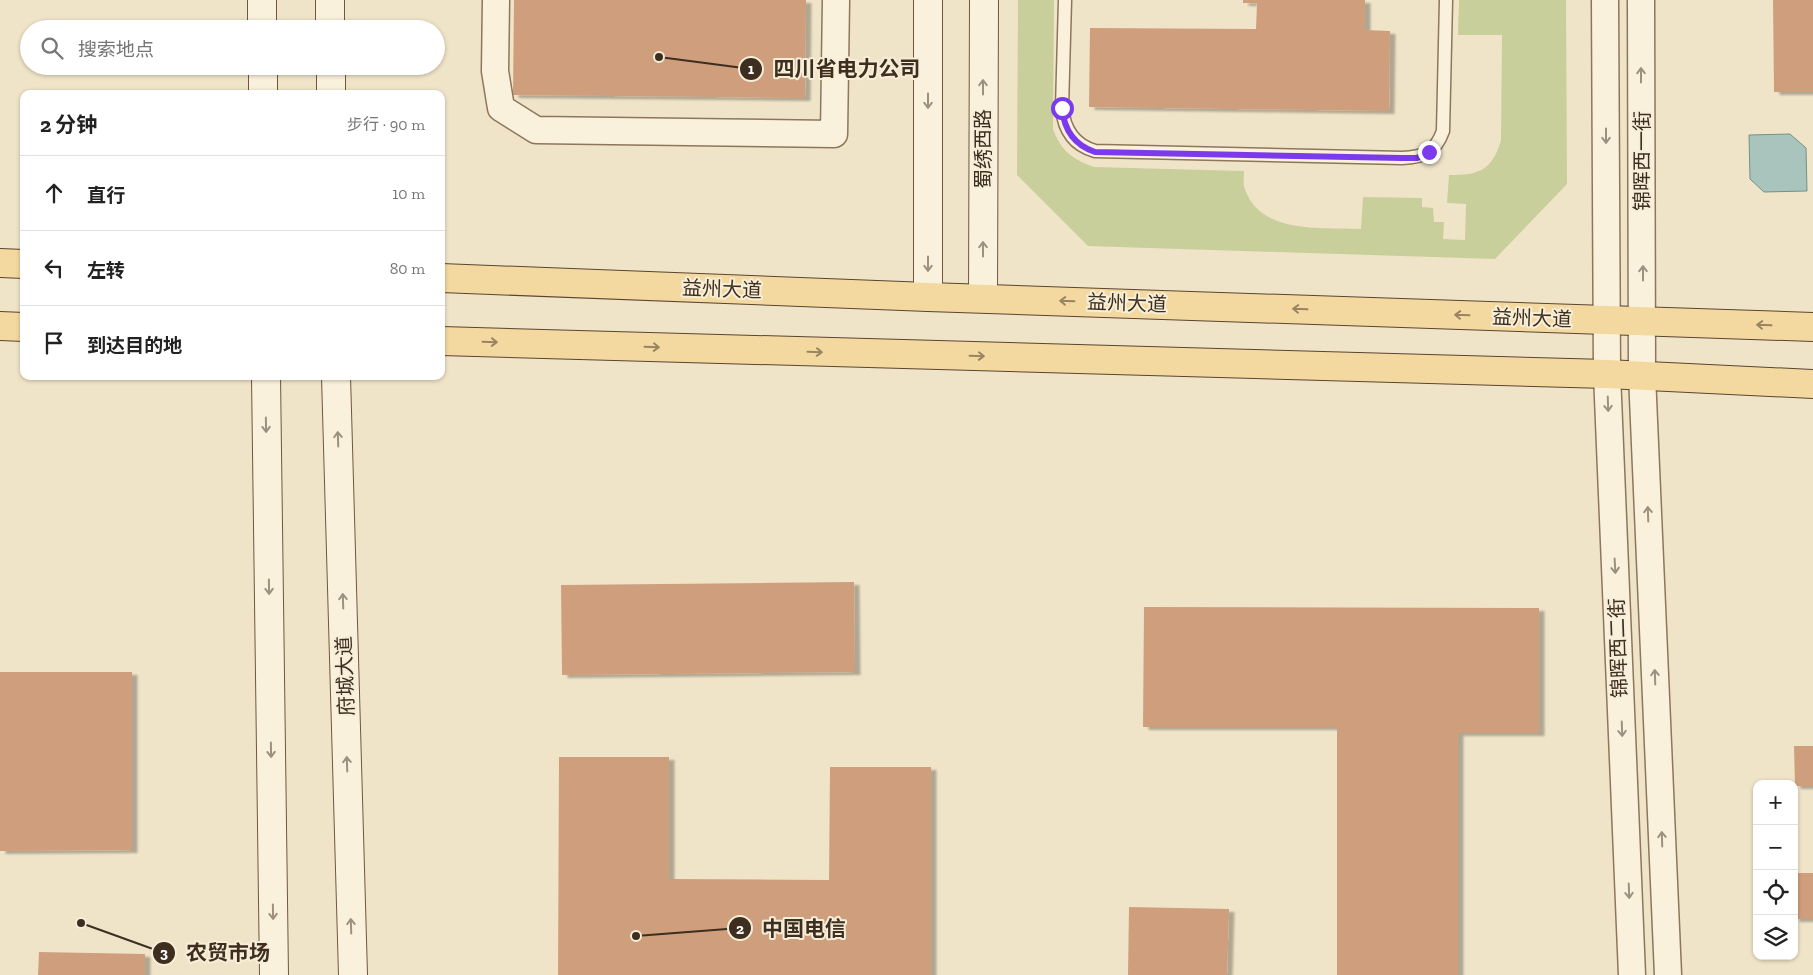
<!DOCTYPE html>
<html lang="zh">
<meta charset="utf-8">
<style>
:root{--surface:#fff;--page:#f2f2f2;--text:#222;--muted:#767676;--line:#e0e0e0}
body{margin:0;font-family:"Zilla Slab","Noto Sans SC",serif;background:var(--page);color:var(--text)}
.controls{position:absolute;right:15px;bottom:15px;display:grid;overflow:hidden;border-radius:10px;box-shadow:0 1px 4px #0004}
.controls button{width:45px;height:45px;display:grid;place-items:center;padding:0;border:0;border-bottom:1px solid var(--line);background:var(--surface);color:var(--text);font:25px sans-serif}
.stop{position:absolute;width:15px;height:15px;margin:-11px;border:4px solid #7c3aed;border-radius:50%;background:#fff}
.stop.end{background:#7c3aed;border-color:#fff;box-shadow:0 1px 5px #0008}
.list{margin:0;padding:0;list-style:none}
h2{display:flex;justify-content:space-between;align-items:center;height:65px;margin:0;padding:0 20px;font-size:21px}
h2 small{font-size:16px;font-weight:400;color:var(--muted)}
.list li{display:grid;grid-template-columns:32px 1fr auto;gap:15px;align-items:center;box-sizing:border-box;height:75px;padding:0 20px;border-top:1px solid var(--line)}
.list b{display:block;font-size:19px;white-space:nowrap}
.list em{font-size:16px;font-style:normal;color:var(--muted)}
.icon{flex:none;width:28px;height:28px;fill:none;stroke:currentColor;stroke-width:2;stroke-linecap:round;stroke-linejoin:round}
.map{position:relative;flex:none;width:1813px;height:975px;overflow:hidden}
.search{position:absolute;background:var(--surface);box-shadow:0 1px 4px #0004;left:20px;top:20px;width:425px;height:55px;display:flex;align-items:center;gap:12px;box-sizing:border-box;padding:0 18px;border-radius:28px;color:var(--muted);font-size:19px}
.panel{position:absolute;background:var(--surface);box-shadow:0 1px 4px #0004;left:20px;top:90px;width:425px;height:290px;border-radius:10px}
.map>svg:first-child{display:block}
.green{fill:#c9cf9b}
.water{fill:#a9c4bc;stroke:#6f938a}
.building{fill:#cf9f7d;filter:url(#shadow)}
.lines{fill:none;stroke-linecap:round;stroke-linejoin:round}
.lane-casing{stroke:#8d765c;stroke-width:15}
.street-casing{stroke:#8d765c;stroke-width:29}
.secondary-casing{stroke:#6f573f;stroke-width:30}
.primary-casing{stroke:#5b4430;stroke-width:30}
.lane{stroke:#faf1dc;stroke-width:12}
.street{stroke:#faf1dc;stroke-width:26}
.secondary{stroke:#faf1dc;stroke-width:28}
.primary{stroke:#f3d9a0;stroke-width:28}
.oneway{stroke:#9c907e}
.oneway2{stroke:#988460}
.route{stroke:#7c3aed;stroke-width:6}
.labels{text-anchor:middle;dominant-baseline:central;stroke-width:4;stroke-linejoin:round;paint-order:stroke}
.street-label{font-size:20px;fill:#3d2e20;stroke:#f7eed8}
.leader{fill:none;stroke:#3d2e20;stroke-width:2}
.callout-dot{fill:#3d2e20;stroke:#f7eed8;stroke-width:2}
.mark-label{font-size:15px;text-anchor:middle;font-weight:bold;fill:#fff}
.callout-label{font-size:21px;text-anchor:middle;font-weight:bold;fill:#3d2e20;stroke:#f7eed8;stroke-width:4;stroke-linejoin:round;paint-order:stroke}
</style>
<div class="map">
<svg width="1813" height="975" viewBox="0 0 1813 975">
<defs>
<filter id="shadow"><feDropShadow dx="5.5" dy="3" stdDeviation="1" flood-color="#0004"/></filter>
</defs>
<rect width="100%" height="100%" fill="#f0e4c8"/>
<path class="green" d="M1018,0H1054L1053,129C1061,151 1072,159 1094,167L1244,171C1244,176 1243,182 1244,186C1245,191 1248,196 1250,200C1272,234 1326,227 1361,229L1363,197L1422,198V207L1433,208L1434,222H1444L1443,239L1465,240L1466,204L1447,203L1449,175C1479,175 1492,171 1501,140L1502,35H1458L1459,0H1566L1567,184L1495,259L1088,246L1017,175Z"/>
<polygon class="water" points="1790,134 1806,148 1807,191 1764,192 1750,179 1749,135"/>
<g class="building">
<polygon points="514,0 806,0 805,98 513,95"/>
<polygon points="1243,0 1365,0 1365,30 1390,31 1389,111 1089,107 1090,28 1256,29 1257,3 1243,3"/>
<polygon points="1773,0 1813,0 1813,92 1774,92"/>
<polygon points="854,582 855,672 562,675 561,585"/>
<polygon points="1144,607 1539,608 1539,733 1458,733 1458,975 1337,975 1337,727 1143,727"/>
<polygon points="0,672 132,672 132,850 0,851"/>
<polygon points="1794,746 1813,746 1813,786 1795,786"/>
<polygon points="559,757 669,757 669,879 829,880 830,767 931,767 931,975 558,975"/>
<rect x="1794" y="873" width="19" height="46"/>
<polygon points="1129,907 1229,909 1227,975 1128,975"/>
<polygon points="39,952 145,954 145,975 38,975"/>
</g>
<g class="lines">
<g class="lane-casing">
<path id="lane" d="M1065,0L1062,108C1064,130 1074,145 1095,151L1402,158C1424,157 1435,153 1443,131L1446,0"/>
</g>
<g class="street-casing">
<g id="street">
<polyline points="496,0 495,71 501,108 536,130 834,134 836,0"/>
<polyline points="1605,0 1607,374 1632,975"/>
<polyline points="1641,0 1642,375 1668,975"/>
</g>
</g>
<g class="secondary-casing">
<g id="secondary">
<polyline points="262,0 262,29"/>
<polyline points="330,0 330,29"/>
<polyline points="263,66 263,94"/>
<polyline points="331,66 331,94"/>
<polyline points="928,297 928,0"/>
<polyline points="983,298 984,0"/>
<polyline points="266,376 274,975"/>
<polyline points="336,376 353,975"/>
</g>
</g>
<g class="primary-casing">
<g id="primary">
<polyline points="0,263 24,264"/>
<polyline points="441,278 928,297 1813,327"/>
<polyline points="0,326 24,327"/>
<polyline points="441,341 1607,374 1813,384"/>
</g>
</g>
<use href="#lane" class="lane"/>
<use href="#street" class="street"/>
<use href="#secondary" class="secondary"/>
<use href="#primary" class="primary"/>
</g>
<defs><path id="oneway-shaft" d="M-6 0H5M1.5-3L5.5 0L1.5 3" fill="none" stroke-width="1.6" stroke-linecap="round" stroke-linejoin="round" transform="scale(1.25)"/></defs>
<g class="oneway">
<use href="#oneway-shaft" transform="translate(1641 75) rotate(-90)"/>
<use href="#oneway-shaft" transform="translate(983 87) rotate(-90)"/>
<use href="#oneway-shaft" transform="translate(928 101) rotate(90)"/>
<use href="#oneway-shaft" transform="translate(1606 136) rotate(90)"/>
<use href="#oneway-shaft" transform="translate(983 249) rotate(-90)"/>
<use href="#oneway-shaft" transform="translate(928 264) rotate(90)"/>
<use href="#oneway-shaft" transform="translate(1643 273) rotate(-90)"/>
<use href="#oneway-shaft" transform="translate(1608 404) rotate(88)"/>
<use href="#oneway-shaft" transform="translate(266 425) rotate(89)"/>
<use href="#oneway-shaft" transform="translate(338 439) rotate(-92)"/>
<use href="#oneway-shaft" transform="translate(1648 514) rotate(-92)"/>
<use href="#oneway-shaft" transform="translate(1615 566) rotate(87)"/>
<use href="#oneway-shaft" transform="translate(269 587) rotate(89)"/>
<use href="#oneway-shaft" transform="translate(343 601) rotate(-92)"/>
<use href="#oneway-shaft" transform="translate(1655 677) rotate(-92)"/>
<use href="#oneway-shaft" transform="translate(1622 729) rotate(88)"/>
<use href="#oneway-shaft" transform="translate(271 750) rotate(89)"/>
<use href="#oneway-shaft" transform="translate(347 764) rotate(-92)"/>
<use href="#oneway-shaft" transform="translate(1662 839) rotate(-92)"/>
<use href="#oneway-shaft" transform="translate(1629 891) rotate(88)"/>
<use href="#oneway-shaft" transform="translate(273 912) rotate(89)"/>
<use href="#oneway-shaft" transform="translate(351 926) rotate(-92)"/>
</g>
<g class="oneway2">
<use href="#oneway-shaft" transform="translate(1067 301) rotate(-178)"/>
<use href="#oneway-shaft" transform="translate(1300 309) rotate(-178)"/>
<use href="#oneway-shaft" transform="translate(1462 315) rotate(-178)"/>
<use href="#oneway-shaft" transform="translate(1764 325) rotate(-178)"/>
<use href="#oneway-shaft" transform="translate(490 342) rotate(2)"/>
<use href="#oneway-shaft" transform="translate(652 347) rotate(2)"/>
<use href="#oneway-shaft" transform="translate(815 352) rotate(2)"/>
<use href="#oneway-shaft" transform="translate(977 356) rotate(2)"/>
</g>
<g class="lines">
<path class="route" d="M1062,108C1064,130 1074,145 1095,152L1402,158H1417L1429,152"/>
</g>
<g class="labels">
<g class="street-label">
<text transform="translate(983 149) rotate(-90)">蜀绣西路</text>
<text transform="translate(1642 161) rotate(-90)">锦晖西一街</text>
<text transform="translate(722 289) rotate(2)">益州大道</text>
<text transform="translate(1127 303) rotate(2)">益州大道</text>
<text transform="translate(1532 318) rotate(2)">益州大道</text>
<text transform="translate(1618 648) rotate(-92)">锦晖西二街</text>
<text transform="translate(345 676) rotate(-92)">府城大道</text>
</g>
</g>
<path class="leader" d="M659 57L751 69M636 936L740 928M81 923L164 953"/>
<g class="callout-dot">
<circle cx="659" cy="57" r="5"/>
<circle cx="636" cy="936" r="5"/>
<circle cx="81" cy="923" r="5"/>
<circle cx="751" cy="69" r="12"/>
<circle cx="740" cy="928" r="12"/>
<circle cx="164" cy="953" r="12"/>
</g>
<g class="mark-label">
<text x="751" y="74">1</text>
<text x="740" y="934">2</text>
<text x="164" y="958">3</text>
</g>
<g class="callout-label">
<text x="847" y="76">四川省电力公司</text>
<text x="804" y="936">中国电信</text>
<text x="228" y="960">农贸市场</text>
</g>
</svg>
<div class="controls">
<button>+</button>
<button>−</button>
<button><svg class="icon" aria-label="locate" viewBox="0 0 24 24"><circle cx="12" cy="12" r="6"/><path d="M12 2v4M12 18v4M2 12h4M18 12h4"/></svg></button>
<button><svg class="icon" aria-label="layers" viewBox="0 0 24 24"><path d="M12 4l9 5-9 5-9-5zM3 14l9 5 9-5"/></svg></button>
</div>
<div class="stop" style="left:1062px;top:108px"></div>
<div class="stop end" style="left:1429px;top:152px"></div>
<div class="search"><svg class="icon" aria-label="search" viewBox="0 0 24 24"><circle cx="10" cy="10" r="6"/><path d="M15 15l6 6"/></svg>搜索地点</div>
<section class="panel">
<h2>2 分钟<small>步行 · 90 m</small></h2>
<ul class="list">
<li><svg class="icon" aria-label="ahead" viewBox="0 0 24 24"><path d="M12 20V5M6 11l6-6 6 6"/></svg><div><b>直行</b></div><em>10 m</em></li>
<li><svg class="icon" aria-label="left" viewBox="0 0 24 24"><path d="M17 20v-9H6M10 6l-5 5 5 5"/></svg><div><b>左转</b></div><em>80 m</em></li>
<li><svg class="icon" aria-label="arrive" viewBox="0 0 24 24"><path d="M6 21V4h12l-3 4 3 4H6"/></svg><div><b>到达目的地</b></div></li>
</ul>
</section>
</div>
